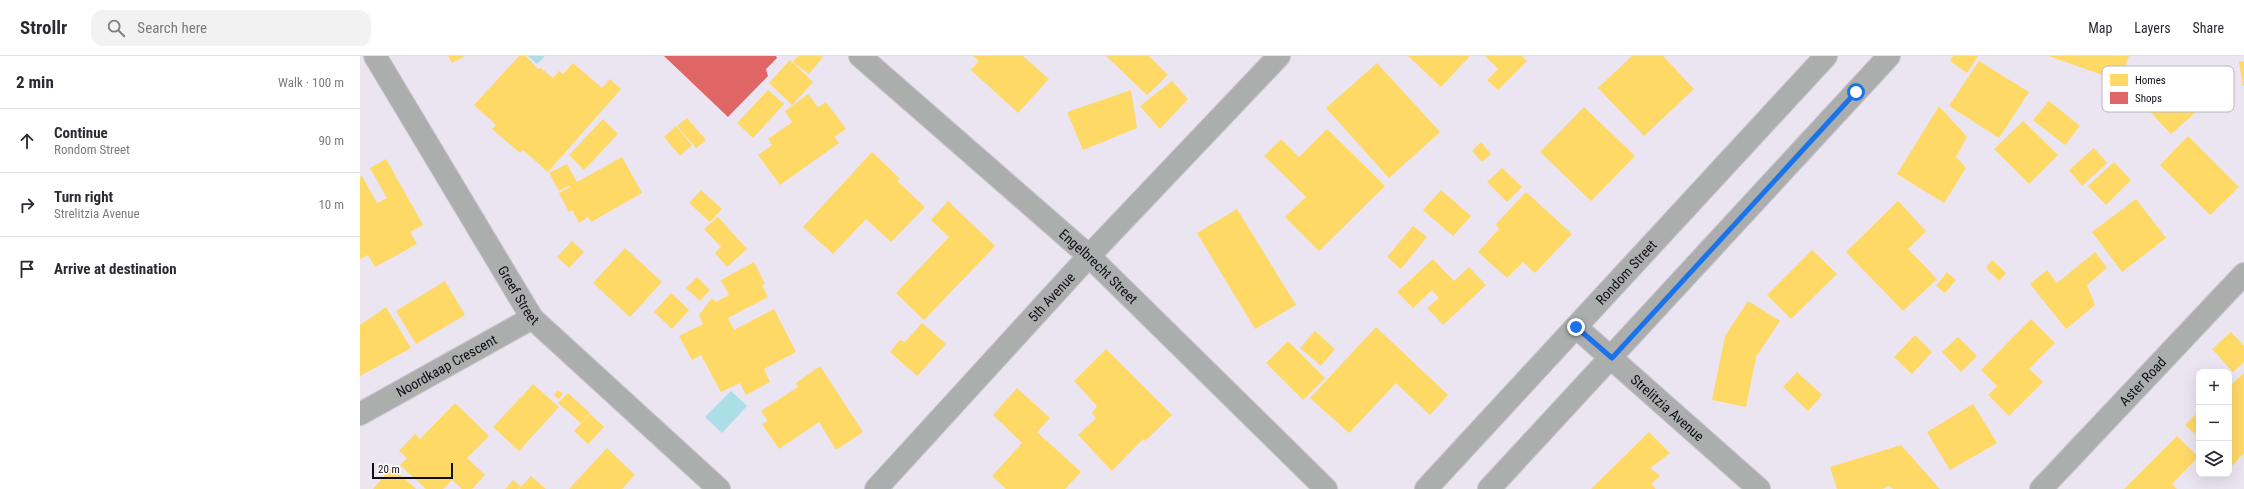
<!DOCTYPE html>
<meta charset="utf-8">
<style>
:root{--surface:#fff;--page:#f2f2f3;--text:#2b2b33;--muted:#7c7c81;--line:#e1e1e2}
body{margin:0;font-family:"Roboto Condensed",sans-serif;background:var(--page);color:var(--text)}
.controls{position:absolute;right:12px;bottom:12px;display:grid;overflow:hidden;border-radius:8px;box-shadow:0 4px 16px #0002}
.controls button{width:36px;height:36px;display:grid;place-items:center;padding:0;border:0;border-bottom:1px solid var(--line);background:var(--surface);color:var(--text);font:20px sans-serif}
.scale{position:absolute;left:12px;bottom:10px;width:81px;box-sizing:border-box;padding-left:4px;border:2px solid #110d15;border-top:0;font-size:11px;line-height:14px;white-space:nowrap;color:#110d15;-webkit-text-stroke:3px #fff;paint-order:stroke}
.stop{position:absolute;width:12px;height:12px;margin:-9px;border:3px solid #1a73e8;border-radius:50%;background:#fff}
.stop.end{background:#1a73e8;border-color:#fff;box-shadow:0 1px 4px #0008}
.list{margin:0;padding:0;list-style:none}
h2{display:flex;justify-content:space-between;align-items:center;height:52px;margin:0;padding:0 16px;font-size:17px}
h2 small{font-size:13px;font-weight:400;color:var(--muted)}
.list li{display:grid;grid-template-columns:26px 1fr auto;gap:12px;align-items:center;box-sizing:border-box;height:64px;padding:0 16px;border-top:1px solid var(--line)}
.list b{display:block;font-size:15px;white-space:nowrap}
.list p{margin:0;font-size:13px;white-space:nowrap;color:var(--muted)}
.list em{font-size:13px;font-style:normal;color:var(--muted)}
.icon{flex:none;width:22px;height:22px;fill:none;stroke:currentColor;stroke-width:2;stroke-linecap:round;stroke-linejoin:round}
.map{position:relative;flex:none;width:1884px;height:433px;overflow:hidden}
header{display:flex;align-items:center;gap:24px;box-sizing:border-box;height:56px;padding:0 20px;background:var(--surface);border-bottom:1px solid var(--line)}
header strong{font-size:19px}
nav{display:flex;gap:22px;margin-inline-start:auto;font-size:14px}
.search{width:280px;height:36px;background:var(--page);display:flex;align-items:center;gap:10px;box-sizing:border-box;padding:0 14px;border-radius:12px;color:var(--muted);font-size:15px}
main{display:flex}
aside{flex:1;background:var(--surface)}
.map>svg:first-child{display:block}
.water{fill:#abdee7}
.homes{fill:#ffd966}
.shops{fill:#e06666}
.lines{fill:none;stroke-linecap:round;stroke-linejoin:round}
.minor-casing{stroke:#c8c3cd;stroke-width:24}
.tertiary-casing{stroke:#c8c3cd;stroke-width:24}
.minor{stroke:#acaeae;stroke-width:22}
.tertiary{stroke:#acaeae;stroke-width:22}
.route{stroke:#1a73e8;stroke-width:5}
.labels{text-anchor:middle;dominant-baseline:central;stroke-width:4;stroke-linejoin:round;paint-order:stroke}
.street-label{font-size:14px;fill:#110d15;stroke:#fff}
.key{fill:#fff;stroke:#b8b6b9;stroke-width:1}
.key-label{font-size:11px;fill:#110d15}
</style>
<header>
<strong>Strollr</strong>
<div class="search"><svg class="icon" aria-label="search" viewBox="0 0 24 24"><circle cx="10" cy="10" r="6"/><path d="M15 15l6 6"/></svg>Search here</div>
<nav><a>Map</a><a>Layers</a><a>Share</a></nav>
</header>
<main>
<aside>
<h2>2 min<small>Walk · 100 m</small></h2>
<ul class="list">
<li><svg class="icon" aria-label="ahead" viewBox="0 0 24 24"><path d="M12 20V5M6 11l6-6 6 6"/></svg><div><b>Continue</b><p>Rondom Street</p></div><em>90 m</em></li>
<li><svg class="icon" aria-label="right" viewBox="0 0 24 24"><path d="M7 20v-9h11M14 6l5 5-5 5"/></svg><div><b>Turn right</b><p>Strelitzia Avenue</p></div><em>10 m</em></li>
<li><svg class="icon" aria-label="arrive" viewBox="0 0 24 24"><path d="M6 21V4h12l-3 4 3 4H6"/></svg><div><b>Arrive at destination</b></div></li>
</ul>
</aside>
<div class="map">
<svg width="1884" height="433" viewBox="0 0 1884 433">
<rect width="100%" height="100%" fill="#ebe5f1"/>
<g class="water">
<polygon points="168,0 185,0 177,8"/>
<polygon points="371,335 387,350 362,377 345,361"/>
</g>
<g class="homes">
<polygon points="88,0 105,0 92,7"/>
<polygon points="159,0 166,0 178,13 181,12 193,22 199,15 203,18 213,7 242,32 250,23 261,33 188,116 163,94 160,97 132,73 136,69 114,49"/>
<polygon points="438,0 461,0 463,1 449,18 433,6"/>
<polygon points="613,0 663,0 689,23 658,57 611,14 619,5"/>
<polygon points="746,0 789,0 808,19 787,39"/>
<polygon points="1048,0 1110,0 1081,31"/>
<polygon points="1125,0 1162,0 1167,5 1138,34 1127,24 1138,13"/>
<polygon points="1272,0 1303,0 1334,33 1284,80 1238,32"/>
<polygon points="1593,0 1618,0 1607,17 1590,5"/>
<polygon points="1689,0 1769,0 1759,25"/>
<polygon points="430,4 453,26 432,49 409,27"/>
<polygon points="1619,5 1669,36 1639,82 1589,50"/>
<polygon points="1884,5 1884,30 1883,30 1879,6"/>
<polygon points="1017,7 1080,76 1029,122 966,52"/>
<polygon points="1802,20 1836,56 1811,78 1778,43"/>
<polygon points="812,25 828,43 800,73 780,50"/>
<polygon points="408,34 424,48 393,82 377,67"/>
<polygon points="771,34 777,72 723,94 707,56"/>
<polygon points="448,38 458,51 466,46 486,73 474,81 479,87 420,129 398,99 412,89 408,83 432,66 425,55"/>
<polygon points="1689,45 1720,70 1705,89 1673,64"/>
<polygon points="1579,50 1607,81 1596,101 1606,112 1584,147 1537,118"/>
<polygon points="1224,51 1275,100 1231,145 1180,96"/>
<polygon points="327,62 346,84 336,92 317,70"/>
<polygon points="243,63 258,78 224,114 209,99"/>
<polygon points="1663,65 1698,99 1669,128 1634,93"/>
<polygon points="316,70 332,89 320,100 304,81"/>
<polygon points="967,73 1025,130 959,195 925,161 946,141 904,100 921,83 939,101"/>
<polygon points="1828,80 1879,131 1850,159 1800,109"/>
<polygon points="1121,86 1131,98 1122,106 1112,95"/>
<polygon points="1734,92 1747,107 1722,130 1709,114"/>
<polygon points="512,96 540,123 537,125 565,151 531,186 506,163 473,198 443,171"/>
<polygon points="262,101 282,137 231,166 228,161 219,167 212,154 209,156 199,137 210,131 210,129 199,135 189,117 207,108 217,126"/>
<polygon points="26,103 63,169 50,176 57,188 15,211 8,199 0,203 0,121 2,120 17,147 27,142 10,112"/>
<polygon points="1754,106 1771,124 1746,149 1728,130"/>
<polygon points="1142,112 1162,131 1147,146 1127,126"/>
<polygon points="341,134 362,153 350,166 329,147"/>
<polygon points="1081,134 1111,160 1093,180 1063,154"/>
<polygon points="1166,136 1212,178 1175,217 1163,206 1147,222 1118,196 1139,173 1136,168"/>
<polygon points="1776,143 1806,182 1762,216 1732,176"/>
<polygon points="588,145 635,190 564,264 536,237 589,181 571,164"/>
<polygon points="1538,145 1566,175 1548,193 1577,223 1543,255 1486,196"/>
<polygon points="877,153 936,249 895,273 837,177"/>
<polygon points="358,161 387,193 367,211 355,197 361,191 344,173"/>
<polygon points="1053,170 1067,181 1041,213 1027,201"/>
<polygon points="212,185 224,196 209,212 197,201"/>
<polygon points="265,192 302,226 270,261 233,227"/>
<polygon points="1452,194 1477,218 1431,263 1407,239"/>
<polygon points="1735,196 1747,212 1727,229 1735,249 1706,273 1670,228 1687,214 1697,227"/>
<polygon points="1073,203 1094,225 1109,211 1126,229 1083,269 1067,252 1079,242 1072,234 1053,252 1037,236"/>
<polygon points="1632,204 1646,217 1639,225 1626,212"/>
<polygon points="394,206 405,228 402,229 408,241 368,262 374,274 414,253 436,296 404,313 410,326 386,339 380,327 361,336 341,299 332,304 319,280 343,268 339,259 352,242 356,246 369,239 361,224"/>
<polygon points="1587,216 1596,224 1585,237 1576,230"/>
<polygon points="337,221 350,234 340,245 326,232"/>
<polygon points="85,225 105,259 56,288 36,255"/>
<polygon points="311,237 329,254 312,273 294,256"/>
<polygon points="1388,245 1420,265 1396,301 1386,351 1352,344 1365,280"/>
<polygon points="26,251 51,292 0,320 0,269"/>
<polygon points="1671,263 1695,287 1669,313 1683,326 1649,360 1628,339 1637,330 1621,314"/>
<polygon points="562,267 586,288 557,320 530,296 540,284 545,286"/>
<polygon points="1016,271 1088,339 1070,359 1036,327 989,377 950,342"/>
<polygon points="955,275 975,293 961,310 940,292"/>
<polygon points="1871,276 1884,290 1884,306 1873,316 1852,293"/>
<polygon points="1555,279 1572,296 1552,318 1534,301"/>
<polygon points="1598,281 1617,300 1601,316 1582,296"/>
<polygon points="928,285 965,322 943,344 906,307"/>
<polygon points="746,293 812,359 785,385 783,383 752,415 718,379 736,362 732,357 737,350 714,325"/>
<polygon points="460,310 503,376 476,394 459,366 419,393 402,368 408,365 401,355 438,331 436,327"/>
<polygon points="1437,316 1462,339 1448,355 1423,331"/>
<polygon points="1884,317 1884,397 1870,412 1869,327 1871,329"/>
<polygon points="173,328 199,351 159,395 133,371"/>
<polygon points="657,332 690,362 677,376 721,416 705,433 646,433 632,420 662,387 633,359"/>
<polygon points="197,334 203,337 199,343 194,340"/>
<polygon points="208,337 230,357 221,367 198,347"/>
<polygon points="95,347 129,380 107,402 125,419 112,433 102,433 92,424 83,433 66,433 40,409 47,402 39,395 55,378 60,383"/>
<polygon points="1613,348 1637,387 1590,414 1567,376"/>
<polygon points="1839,355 1839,382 1825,369"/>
<polygon points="230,358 244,371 228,388 214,375"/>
<polygon points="1289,376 1310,397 1290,412 1300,420 1291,428 1296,433 1231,433"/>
<polygon points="1817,380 1838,401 1812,428 1817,433 1764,433"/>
<polygon points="1541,389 1580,433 1533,433 1530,430 1522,433 1477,433 1470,411"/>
<polygon points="247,392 275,419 262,433 209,433"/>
<polygon points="32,411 56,433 13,433"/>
<polygon points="171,420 186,433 159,433"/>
<polygon points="153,424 161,430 158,433 145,433"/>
</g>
<polygon class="shops" points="304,0 416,0 417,2 406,13 408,20 368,61"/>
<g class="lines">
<g class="minor-casing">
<g id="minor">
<path id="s1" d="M15,0L172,262L359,433"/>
<path id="s2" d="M500,0L729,200L966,433"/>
<path id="s3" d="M1216,271L1399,433"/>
<path id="s4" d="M0,358L172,262"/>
<path id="s5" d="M516,433L729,200L919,0"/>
<path id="s6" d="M1681,433L1884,218"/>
</g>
</g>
<g class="tertiary-casing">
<g id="tertiary">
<path id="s7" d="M1066,433L1466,0"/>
<polyline points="1129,433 1529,0"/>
</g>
</g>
<use href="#minor" class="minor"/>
<use href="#tertiary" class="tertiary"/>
</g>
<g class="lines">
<polyline class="route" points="1216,271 1252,302 1496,36"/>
</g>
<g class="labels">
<g class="street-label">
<text stroke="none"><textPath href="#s2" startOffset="318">Engelbrecht Street</textPath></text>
<text stroke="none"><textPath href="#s7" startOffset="295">Rondom Street</textPath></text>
<text stroke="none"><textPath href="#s1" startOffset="279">Greef Street</textPath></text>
<text stroke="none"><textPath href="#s5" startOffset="260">5th Avenue</textPath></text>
<text stroke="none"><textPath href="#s4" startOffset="99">Noordkaap Crescent</textPath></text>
<text stroke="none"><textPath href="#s6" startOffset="148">Aster Road</textPath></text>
<text stroke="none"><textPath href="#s3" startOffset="122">Strelitzia Avenue</textPath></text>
</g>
</g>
<rect x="1742" y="10" width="132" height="46" rx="6" class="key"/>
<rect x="1750" y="18" width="18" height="12" fill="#ffd966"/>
<rect x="1750" y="36" width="18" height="12" fill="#e06666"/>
<g class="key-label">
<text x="1775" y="28">Homes</text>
<text x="1775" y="46">Shops</text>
</g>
</svg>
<div class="controls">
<button>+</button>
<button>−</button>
<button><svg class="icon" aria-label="layers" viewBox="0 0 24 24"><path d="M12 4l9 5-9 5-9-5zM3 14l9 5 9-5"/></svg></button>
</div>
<div class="scale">20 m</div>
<div class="stop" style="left:1496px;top:36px"></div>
<div class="stop end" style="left:1216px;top:271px"></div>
</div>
</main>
